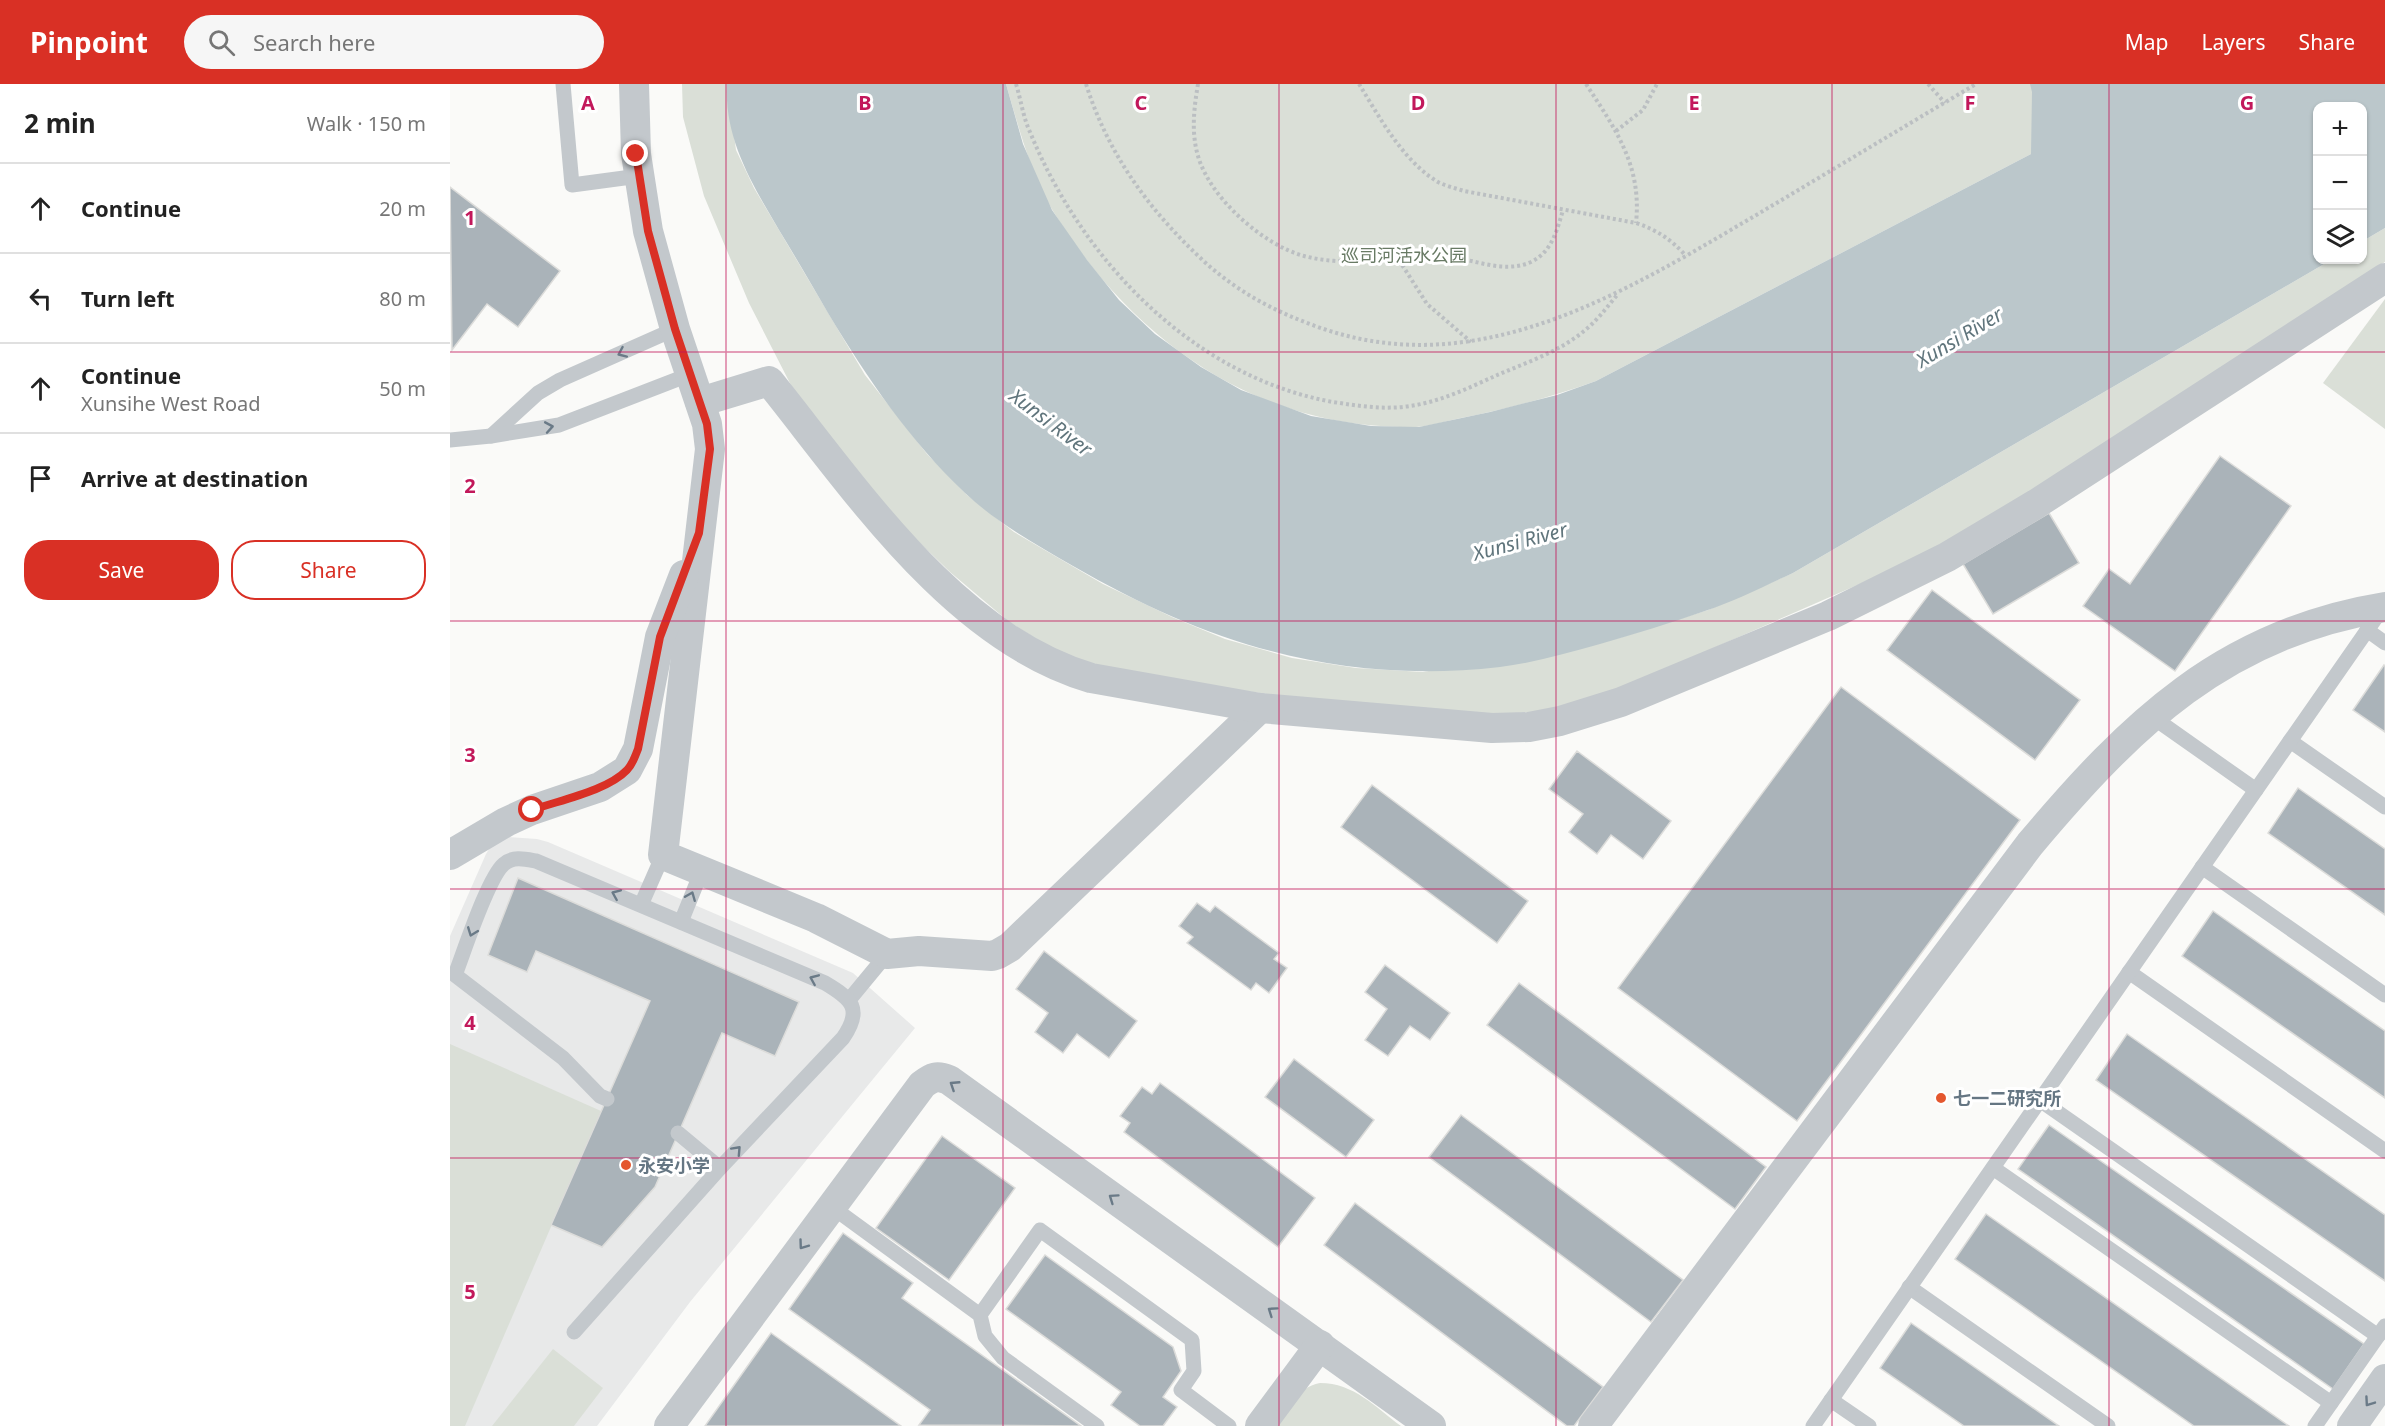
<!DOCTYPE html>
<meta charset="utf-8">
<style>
:root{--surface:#fff;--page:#f6f6f6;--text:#222;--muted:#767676;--line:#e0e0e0;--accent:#d93025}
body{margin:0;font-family:"Noto Sans","Noto Sans SC",sans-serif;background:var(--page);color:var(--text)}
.controls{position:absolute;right:18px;top:18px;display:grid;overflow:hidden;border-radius:12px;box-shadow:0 2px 4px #0004}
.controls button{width:54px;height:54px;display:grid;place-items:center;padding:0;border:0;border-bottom:2px solid var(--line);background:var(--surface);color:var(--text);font:30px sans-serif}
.stop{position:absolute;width:18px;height:18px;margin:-14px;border:4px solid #d93025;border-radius:50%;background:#fff}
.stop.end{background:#d93025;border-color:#fff;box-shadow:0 2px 6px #0008}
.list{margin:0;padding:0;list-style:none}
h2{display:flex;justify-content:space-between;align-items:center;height:78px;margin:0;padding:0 24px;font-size:26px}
h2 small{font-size:20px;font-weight:400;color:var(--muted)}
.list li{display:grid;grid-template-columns:39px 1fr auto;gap:18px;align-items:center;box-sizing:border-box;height:90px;padding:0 24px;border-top:2px solid var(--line)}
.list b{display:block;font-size:22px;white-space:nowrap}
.list p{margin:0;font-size:20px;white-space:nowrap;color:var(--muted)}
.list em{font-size:20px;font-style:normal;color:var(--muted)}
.actions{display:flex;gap:12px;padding:18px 24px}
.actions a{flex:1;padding:14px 0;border:2px solid var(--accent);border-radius:24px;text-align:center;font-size:21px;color:var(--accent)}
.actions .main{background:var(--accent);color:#fff}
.icon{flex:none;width:33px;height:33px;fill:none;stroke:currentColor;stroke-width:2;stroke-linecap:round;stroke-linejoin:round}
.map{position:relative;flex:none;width:1935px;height:1342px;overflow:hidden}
header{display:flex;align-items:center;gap:36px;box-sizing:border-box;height:84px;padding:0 30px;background:var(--accent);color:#fff}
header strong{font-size:28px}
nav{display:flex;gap:33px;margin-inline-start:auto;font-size:21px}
.search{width:420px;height:54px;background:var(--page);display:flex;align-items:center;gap:15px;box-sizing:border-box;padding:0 21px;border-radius:33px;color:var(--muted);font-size:22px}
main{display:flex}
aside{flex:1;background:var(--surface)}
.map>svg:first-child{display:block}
.built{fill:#e8e9e9}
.green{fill:#dadfd7}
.water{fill:#bbc7cb}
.building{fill:#aab3b9;stroke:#dcdcda;stroke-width:1.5}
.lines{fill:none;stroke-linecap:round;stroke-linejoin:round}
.path{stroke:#bbbfc2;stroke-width:4;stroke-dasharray:3 3;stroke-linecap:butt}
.lane{stroke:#c3c8cc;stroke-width:15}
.street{stroke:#c3c8cc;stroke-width:30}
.oneway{stroke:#6a7a87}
.route{stroke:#d93025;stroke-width:8}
.grid{fill:none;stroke:#c2185b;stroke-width:1.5;stroke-opacity:0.55}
.poi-dot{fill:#e4572e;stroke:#fff;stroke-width:2}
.labels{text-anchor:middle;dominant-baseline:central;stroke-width:6;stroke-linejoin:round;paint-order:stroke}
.park-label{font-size:18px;fill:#687a64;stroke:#fff}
.poi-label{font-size:18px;font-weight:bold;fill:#657683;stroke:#fff;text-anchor:start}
.water-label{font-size:20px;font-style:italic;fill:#60757c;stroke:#fff}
.grid-label{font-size:20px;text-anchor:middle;font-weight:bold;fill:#c2185b;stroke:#fff;stroke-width:6;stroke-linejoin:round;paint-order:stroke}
</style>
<header>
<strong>Pinpoint</strong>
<div class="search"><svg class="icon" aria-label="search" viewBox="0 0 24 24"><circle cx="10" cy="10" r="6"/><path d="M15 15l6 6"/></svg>Search here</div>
<nav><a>Map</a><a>Layers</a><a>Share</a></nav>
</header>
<main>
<aside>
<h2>2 min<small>Walk · 150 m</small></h2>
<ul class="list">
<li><svg class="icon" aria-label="ahead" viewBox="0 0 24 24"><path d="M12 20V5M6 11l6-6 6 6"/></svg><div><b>Continue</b></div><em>20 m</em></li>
<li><svg class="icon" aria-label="left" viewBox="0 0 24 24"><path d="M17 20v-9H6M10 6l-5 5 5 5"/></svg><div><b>Turn left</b></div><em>80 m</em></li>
<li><svg class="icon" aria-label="ahead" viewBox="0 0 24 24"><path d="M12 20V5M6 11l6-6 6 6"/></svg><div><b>Continue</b><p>Xunsihe West Road</p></div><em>50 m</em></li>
<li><svg class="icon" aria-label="arrive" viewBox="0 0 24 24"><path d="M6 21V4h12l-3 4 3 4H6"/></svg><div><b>Arrive at destination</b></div></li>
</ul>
<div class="actions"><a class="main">Save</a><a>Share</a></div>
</aside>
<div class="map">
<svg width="1935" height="1342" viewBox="0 0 1935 1342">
<rect width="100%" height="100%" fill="#fafaf8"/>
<polygon class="built" points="57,753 87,755 98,758 403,889 465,944 240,1218 147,1342 0,1342 0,852 36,770 41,762"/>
<g class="green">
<polygon points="232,0 277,0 286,66 304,104 415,291 477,370 517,411 564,448 653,500 722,533 775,555 842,574 906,584 973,588 1169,554 1258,526 1343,489 1881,176 1912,176 1913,157 1935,144 1935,178 1590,406 1476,471 1147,615 1115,625 1030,632 900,622 685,591 612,571 558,537 500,488 443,433 345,309 299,219 254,112 233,33"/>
<path d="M556,0H1649L1581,70L1146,297C1102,313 1057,325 1011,334C996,337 981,342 966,343C810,347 682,257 603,127C581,91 568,41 556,0Z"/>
<polygon points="1935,215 1935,345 1873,299"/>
<polygon points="0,960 151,1027 15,1342 0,1342"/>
<polygon points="103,1265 153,1304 124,1342 42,1342"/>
<path d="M870,1299C904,1299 925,1323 951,1342H826C838,1323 846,1304 870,1299Z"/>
</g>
<path class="water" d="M277,0H556L573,60L602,126L637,176L669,216L705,250L751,283L791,306L861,332L921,342L969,343L1040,328L1107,311L1146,297L1581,70L1582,8L1580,0H1935V144L1913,157L1912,22H1868V176H1881L1343,489C1314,502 1285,517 1255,527C1221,539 1185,550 1150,560C1117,569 1084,579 1050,583C890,601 760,561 623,482C585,460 547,439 515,409C460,357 417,294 378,229C362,201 346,174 329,146C302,100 274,55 277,0Z"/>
<g class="building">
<polygon points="0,103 110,187 68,243 37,220 2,266"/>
<polygon points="1770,372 1841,422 1725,587 1633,522 1659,485 1680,500"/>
<polygon points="1599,429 1629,479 1543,530 1513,480"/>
<polygon points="1482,506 1630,616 1585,676 1437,566"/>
<polygon points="1934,581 1935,582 1935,648 1903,626"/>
<polygon points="1391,603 1570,736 1347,1037 1168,904"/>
<polygon points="1127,667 1221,737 1193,775 1161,751 1147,770 1119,748 1133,730 1099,705"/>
<polygon points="922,701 1078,817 1047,859 891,743"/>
<polygon points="1848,704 1935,765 1935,831 1818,749"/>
<polygon points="68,794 349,918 325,972 272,949 205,1103 152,1163 101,1141 200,917 86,867 77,888 38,871"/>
<polygon points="747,819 760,828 765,822 829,869 824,875 837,884 819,909 806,899 801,906 737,859 743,853 729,842"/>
<polygon points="1763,827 1935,947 1935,1014 1732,872"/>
<polygon points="594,867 687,937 659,974 627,950 613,969 585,948 598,929 566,905"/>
<polygon points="935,881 1000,929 980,956 960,942 938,972 915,956 937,925 915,908"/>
<polygon points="1069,899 1316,1083 1285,1125 1037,941"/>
<polygon points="1677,950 1935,1131 1935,1197 1646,996"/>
<polygon points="844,975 924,1036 896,1073 815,1013"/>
<polygon points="710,999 865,1114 828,1163 674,1048 680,1039 670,1032 692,1003 702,1010"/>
<polygon points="1011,1031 1233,1196 1201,1238 979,1073"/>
<polygon points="1599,1041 1914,1260 1883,1305 1568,1085"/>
<polygon points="492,1052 565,1104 499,1196 426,1144"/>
<polygon points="905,1119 1153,1303 1124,1342 1117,1342 874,1161"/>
<polygon points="1536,1130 1839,1342 1744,1342 1505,1175"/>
<polygon points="393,1149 463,1199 452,1214 631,1342 469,1341 480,1326 339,1225"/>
<polygon points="595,1171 723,1263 731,1287 713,1313 727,1323 713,1342 690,1342 661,1321 671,1308 556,1225"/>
<polygon points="1461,1239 1609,1342 1514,1342 1430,1284"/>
<polygon points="321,1249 451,1342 255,1342"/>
</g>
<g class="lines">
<g class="path">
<path d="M566,0C571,16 573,33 580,48C632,176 743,293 883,318C909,322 934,326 960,322C989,318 1019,304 1045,292C1075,279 1109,268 1134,247C1147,237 1157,223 1168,210"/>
<path d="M636,0C659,73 702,130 758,181C789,208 822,226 860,240C1024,304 1175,208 1313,127C1384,85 1455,42 1526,0"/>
<path d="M748,0C744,24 741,48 748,72C760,114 813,161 854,172C899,184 946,172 991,172C1020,173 1052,191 1081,178C1102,168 1107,146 1113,126"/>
<path d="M909,0C930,34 953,77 988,98C996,102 1005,104 1014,107L1186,139C1207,146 1222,156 1236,172"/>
<path d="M1136,0C1166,46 1192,82 1186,139"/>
<polyline points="1478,0 1495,19"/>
<polyline points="1166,47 1193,26 1207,0"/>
<polyline points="949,176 977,220 1021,258"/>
</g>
<g class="lane">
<polyline points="113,0 122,101 189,92"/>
<polyline points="41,352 88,309 110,296 225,245"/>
<polyline points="0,356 41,352 109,341 241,290"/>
<polyline points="1917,546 1935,559"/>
<polyline points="1701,632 1806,706"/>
<polyline points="1840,657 1935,723"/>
<polyline points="1752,783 1935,911"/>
<polyline points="191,821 213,771"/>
<polyline points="231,838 252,786"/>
<polyline points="1679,888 1935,1067"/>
<polyline points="399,916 437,870"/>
<path d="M157,1015L150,1012L113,974L5,891C14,868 38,793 54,780C63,772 75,775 86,777L375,899C402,915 413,925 393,954L270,1084L228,1049"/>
<polyline points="1590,1016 1928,1252"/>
<polyline points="1543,1084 1881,1319"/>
<polyline points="382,1123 530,1231 535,1252 553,1274 647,1342"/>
<polyline points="1459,1203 1658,1342"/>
<polyline points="530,1231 590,1146 742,1256 744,1287 731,1306 779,1342"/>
<polyline points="124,1248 270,1084"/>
<polyline points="1381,1316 1419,1342"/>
<polyline points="1363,1342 1932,525"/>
<polyline points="1865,1342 1935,1242"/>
</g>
<g class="street">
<polyline points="184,0 186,70 198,147 225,245 257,340 260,365 213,771 366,834 437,870 469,867 542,872 548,870 560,863 810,624"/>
<path d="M250,318L319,297C405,404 504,554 641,594L810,624L1042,644L1079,643L1110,637L1171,618L1378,532L1497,473L1586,420L1935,194"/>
<polyline points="0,771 56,738 82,726 150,703 177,686 188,665 210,553 234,491"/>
<path d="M219,1342L472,1001C482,993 487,991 499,996L981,1342"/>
<polyline points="810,1342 870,1261"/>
<path d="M1143,1342L1580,760C1681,640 1774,549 1935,523"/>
<polyline points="1902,1342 1935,1295"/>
</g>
</g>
<defs><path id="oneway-chevron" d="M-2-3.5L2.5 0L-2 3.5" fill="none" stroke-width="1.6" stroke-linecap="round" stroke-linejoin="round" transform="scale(1.5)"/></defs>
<g class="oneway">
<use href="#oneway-chevron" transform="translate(172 269) rotate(156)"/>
<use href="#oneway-chevron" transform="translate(99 343) rotate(-10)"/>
<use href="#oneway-chevron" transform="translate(166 810) rotate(-157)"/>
<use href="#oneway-chevron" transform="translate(241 812) rotate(-68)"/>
<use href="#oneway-chevron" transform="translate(22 848) rotate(111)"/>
<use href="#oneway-chevron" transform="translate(364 895) rotate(-157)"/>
<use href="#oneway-chevron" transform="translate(504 1001) rotate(-147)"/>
<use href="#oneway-chevron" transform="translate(287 1066) rotate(-47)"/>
<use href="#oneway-chevron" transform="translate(663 1114) rotate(-145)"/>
<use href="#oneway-chevron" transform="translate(353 1161) rotate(126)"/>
<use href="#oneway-chevron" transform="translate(822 1227) rotate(-145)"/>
<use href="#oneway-chevron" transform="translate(1919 1318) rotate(125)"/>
</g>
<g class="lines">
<path class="route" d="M82,726C110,716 157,707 177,686C183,680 185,672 188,665L210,553L249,449L260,365L257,340L225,245L198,147L186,70"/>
</g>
<path class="grid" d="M276,0V1342M553,0V1342M829,0V1342M1106,0V1342M1382,0V1342M1659,0V1342M0,268H1935M0,537H1935M0,805H1935M0,1074H1935"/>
<g class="poi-dot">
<circle cx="1491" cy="1014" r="6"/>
<circle cx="176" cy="1081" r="6"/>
</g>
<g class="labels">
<g class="park-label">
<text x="954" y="171">巡司河活水公园</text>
</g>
<g class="poi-label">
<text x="1503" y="1014">七一二研究所</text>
<text x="188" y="1081">永安小学</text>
</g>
<g class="water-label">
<text transform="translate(1509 253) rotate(-31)">Xunsi River</text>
<text transform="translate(601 338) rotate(37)">Xunsi River</text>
<text transform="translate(1070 457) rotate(-15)">Xunsi River</text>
</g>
</g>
<g class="grid-label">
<text x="138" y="26">A</text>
<text x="415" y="26">B</text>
<text x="691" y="26">C</text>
<text x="968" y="26">D</text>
<text x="1244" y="26">E</text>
<text x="1520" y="26">F</text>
<text x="1797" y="26">G</text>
<text x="20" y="141">1</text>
<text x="20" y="409">2</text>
<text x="20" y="678">3</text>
<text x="20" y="946">4</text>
<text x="20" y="1215">5</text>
</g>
</svg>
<div class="controls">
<button>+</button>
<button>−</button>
<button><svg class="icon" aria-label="layers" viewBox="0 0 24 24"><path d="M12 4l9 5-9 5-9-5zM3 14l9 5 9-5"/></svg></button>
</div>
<div class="stop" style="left:82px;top:726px"></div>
<div class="stop end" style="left:186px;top:70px"></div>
</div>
</main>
